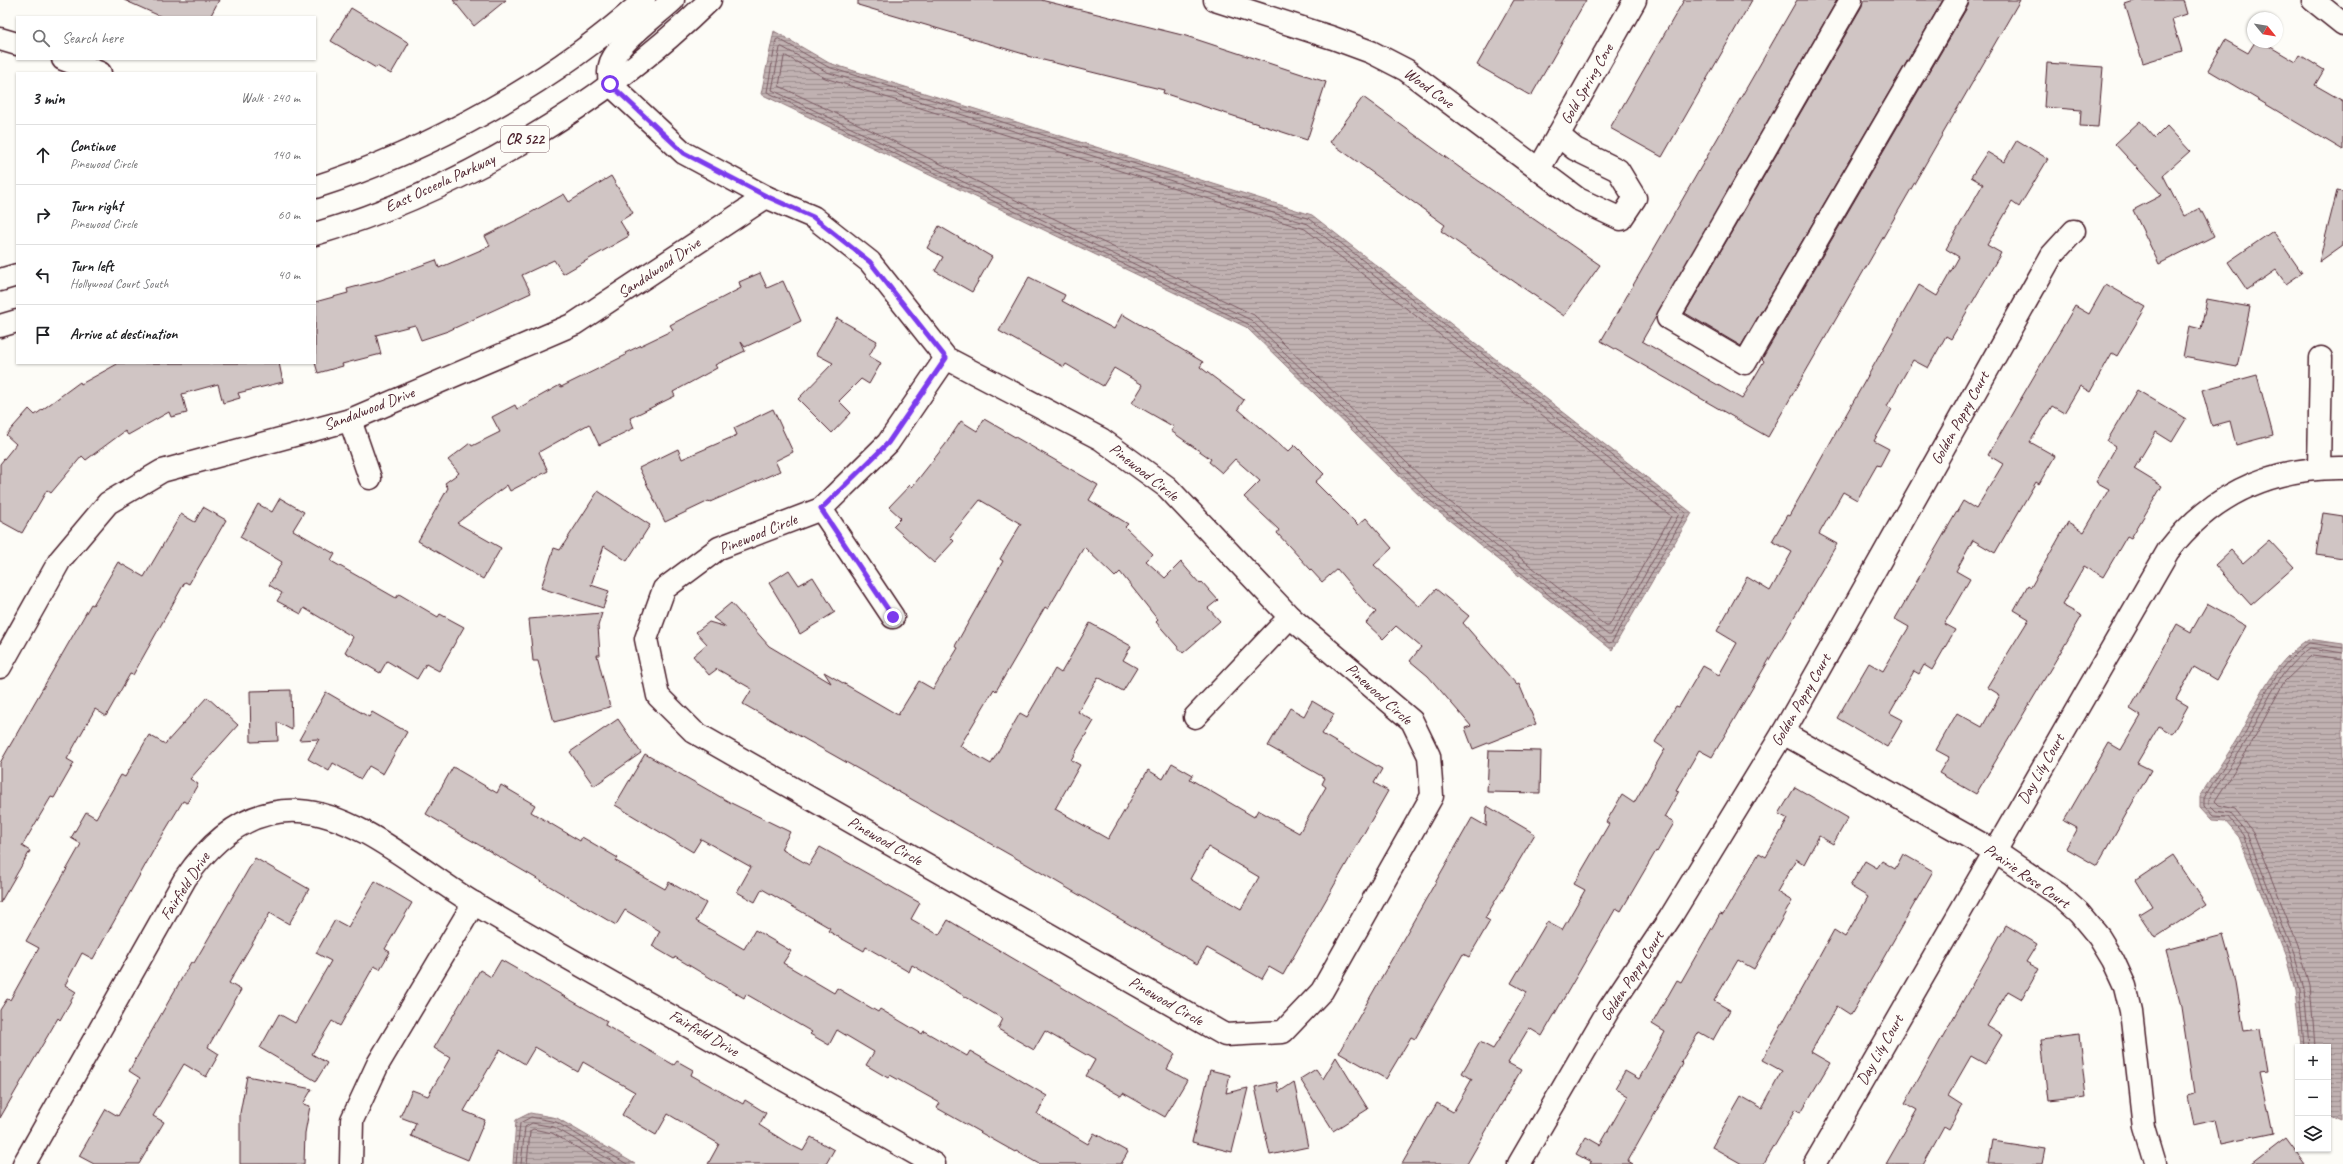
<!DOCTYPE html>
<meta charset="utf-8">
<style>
:root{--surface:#fff;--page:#f2f2f2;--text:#202124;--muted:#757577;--line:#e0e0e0}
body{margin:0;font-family:Caveat,sans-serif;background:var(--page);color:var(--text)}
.controls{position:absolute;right:12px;bottom:12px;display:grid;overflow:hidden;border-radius:0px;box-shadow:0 1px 3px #0004}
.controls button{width:36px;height:36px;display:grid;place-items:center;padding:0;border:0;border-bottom:1px solid var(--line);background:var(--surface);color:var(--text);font:20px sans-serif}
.compass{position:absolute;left:2247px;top:12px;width:36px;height:36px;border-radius:50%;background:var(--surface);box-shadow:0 1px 3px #0004;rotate:120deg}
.stop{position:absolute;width:12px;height:12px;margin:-9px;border:3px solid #7c3aed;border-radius:50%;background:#fff}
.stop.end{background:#7c3aed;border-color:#fff;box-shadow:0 1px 4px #0008}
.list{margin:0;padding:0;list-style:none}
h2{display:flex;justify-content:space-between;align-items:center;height:52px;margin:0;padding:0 16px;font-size:17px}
h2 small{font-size:13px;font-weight:400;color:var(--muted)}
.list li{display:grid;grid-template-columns:26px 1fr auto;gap:12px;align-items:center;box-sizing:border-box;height:60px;padding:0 16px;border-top:1px solid var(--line)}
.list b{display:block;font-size:15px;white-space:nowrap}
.list p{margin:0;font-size:13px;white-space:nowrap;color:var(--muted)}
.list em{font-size:13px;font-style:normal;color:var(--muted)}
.icon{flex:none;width:22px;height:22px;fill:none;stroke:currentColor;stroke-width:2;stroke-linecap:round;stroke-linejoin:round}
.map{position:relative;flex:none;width:2343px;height:1164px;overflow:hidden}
.search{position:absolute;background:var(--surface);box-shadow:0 1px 3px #0004;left:16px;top:16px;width:300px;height:44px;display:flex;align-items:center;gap:10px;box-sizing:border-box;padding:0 14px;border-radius:0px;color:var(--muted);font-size:15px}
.panel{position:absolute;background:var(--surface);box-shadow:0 1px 3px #0004;left:16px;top:72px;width:300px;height:292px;border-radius:0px}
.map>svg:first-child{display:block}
.water{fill:url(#water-rules);stroke:#91777b}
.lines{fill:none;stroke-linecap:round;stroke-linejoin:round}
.shore{stroke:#795961;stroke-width:1}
.building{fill:#d0c5c4;stroke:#4a1f2b;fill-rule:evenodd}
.minor-casing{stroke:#4a1f2b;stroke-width:25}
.major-casing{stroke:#4a1f2b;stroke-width:25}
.minor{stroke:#fdfcf7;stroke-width:22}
.major{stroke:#fdfcf7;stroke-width:22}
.route{stroke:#7c3aed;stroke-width:5}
.labels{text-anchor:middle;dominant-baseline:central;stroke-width:3;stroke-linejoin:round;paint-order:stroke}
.shield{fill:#fdfcf7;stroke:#806168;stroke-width:1}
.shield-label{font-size:15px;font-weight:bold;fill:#4a1f2b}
.street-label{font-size:16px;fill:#4a1f2b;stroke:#fdfcf7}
</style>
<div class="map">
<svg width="2343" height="1164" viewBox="0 0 2343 1164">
<defs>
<pattern id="water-rules" width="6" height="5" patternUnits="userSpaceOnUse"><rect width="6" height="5" fill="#c0b1b1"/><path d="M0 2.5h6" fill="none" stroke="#9e8f90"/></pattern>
</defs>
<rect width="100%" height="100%" fill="#fdfcf7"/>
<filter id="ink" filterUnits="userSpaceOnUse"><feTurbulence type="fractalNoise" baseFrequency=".025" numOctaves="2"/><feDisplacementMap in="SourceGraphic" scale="8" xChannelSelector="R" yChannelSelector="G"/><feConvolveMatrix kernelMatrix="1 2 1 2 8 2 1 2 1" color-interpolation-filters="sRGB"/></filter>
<g filter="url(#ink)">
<g class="water">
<polygon points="774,31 829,63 1312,215 1692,513 1612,650 1425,501 1246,327 761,94"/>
<path d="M2308,639L2343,644V1122L2328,1115V1047H2301L2295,990L2286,957L2239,837L2225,821L2212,820L2200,807V796C2212,776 2227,757 2238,737C2261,696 2269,667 2308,639Z"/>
<polygon points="530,1113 557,1118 635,1164 513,1164 516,1120"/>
</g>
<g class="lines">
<g class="shore">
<polygon points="779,39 828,67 1310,219 1686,513 1612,642 1609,643 1427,498 1248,324 767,92 776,40"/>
<polygon points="782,47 827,72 1308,224 1679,514 1611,635 1608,635 1431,494 1251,320 772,90 780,48"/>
<polygon points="786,56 825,78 1305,229 1671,516 1609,626 1606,626 1435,490 1254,315 779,86 784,57"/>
<path d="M2304,1047L2299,990L2290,956L2243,835L2228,817L2213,816L2204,806V798C2215,778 2229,760 2241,740C2263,703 2271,669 2309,643L2343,648"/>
<path d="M2309,1047L2304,989L2294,954L2247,833L2230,813L2216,811L2209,804V799C2219,779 2234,762 2245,743C2266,708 2275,672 2310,648L2343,653"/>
<polyline points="2315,1047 2310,986 2300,951 2253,832 2235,809 2219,805 2215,801 2250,746 2284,682 2312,655 2343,659"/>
<polyline points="516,1164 520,1123 531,1117 556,1122 627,1164"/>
<polyline points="521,1164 525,1127 532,1123 554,1127 617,1164"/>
<polyline points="527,1164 530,1131 533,1129 552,1133 605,1164"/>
</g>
</g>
<g class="building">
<polygon points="124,0 219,0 210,17 162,17"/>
<polygon points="453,0 506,0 474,26"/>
<polygon points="858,0 1041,0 1186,36 1326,82 1307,140 1163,93 1164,90 1027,56 1027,55 858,5"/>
<polygon points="1514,0 1586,0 1531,96 1477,65"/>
<polygon points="1684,0 1752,0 1662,157 1610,128"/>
<polygon points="1797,0 1837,0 1642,341 1742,399 1764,361 1762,359 1968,6 1969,0 2020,0 1768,437 1601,341"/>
<polygon points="1863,0 1943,0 1741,346 1685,313 1862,6"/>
<polygon points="2137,0 2183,0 2187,14 2172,19 2182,51 2143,63 2125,4"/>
<polygon points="351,8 409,43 391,74 377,66 376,68 331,41"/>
<polygon points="2225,40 2248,53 2255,42 2262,42 2296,62 2300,55 2324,70 2315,85 2343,101 2343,150 2208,70"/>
<polygon points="2047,63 2103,67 2098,127 2080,126 2081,110 2044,107"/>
<polygon points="1363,97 1463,170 1600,265 1564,316 1441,231 1445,225 1330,142"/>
<polygon points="2140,121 2155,138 2167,126 2190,151 2163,175 2184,216 2200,208 2214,236 2159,264 2133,210 2162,195 2115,144"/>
<polygon points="2017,140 2048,159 2019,207 2012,202 1987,245 2001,253 1951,339 1946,336 1928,368 1913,360 1887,406 1892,409 1874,441 1889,449 1880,466 1877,465 1857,500 1843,492 1819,534 1837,544 1712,757 1699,750 1676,790 1679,791 1664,817 1674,823 1657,852 1656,851 1621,911 1616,908 1542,1036 1529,1028 1508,1063 1521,1070 1467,1164 1402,1164 1437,1103 1453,1112 1472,1079 1462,1073 1480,1042 1493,1049 1503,1033 1527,992 1511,983 1547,922 1562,930 1585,890 1574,884 1609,824 1606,822 1622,795 1634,803 1665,749 1655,742 1676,706 1679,707 1703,666 1719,675 1737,643 1717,631 1747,577 1770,591 1792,552 1772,541 1787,515 1789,516 1919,285 1937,296 1959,257 1946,249 1983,184 1971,177 1987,152 2004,162"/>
<polygon points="611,176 633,213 620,221 629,236 563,274 554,260 522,275 531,293 448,331 421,340 415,325 376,335 381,354 342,364 343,366 318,373 315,363 315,302 348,293 347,289 381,280 436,260 439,268 490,246 485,236 523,217 564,194 569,202"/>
<polygon points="2337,191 2343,192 2343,245 2319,262"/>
<polygon points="939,226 992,257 972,292 935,271 943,257 927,248"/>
<polygon points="2273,231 2302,273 2286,284 2276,270 2247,290 2228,262"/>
<polygon points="760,273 767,288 783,281 801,321 745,347 741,342 745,351 715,365 717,368 673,392 675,396 630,418 634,428 599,445 589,424 539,452 548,471 510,491 507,485 457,523 501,548 483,579 418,541 448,488 445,483 459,473 448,460 470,443 472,446 500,432 492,417 515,405 517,409 560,385 561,387 626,355 625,353 673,330 670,325 741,288 739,282"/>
<polygon points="1029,277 1065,295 1062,301 1114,329 1122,314 1203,362 1200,367 1244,400 1238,409 1288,452 1295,445 1324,474 1315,482 1358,525 1366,518 1392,548 1374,565 1420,607 1436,589 1469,616 1463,623 1517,685 1519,684 1536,724 1473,749 1465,728 1471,726 1428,676 1410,661 1421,647 1396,626 1383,639 1366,623 1376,612 1364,601 1337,569 1322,582 1277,533 1279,530 1244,497 1260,481 1235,459 1222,473 1209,462 1211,459 1171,431 1174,427 1132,403 1143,385 1114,368 1103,386 1066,364 1064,367 999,331"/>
<polygon points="2106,284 2146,307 2117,356 2112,353 2090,392 2080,386 2064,413 2052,406 2030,442 2055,456 2039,484 2036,482 1995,553 1973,540 1956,571 1970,579 1944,624 1955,630 1932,670 1924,665 1919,674 1914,671 1890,713 1903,720 1887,747 1837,718 1869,663 1883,671 1909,627 1895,619 1963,501 1976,509 2003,464 1988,455 2075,306 2089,314"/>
<polygon points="2207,299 2250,307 2237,367 2183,357 2189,326 2201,329"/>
<polygon points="837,318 877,341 869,356 881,363 869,384 861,379 839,401 851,413 832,433 798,399 833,363 816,354"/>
<polygon points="119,363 279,363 283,382 238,393 240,398 223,403 218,384 182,394 187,413 171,417 169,412 128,435 125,431 86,460 82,456 51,493 47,490 22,533 0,521 0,464 16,444 6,435 29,409 35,415 80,382 81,384"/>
<polygon points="2257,375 2273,435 2236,445 2230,421 2212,426 2202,390"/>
<polygon points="2137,390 2186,419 2172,442 2156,432 2134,469 2162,486 2131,538 2127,536 2103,577 2084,566 2062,605 2082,616 1976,794 1939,773 1949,757 1936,750 1957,713 1982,727 2000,695 1987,687 2029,619 2014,610 2028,585 2031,587 2068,522 2084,532 2109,489 2096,482 2116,447 2107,441"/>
<polygon points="773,409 793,452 775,461 780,471 710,502 709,501 665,522 639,468 678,449 682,459 737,435 734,428"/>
<path d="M984,419L1098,485L1089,500L1128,524L1125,527L1153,554L1146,561L1165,578L1181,562L1200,584L1202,582L1218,600L1208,608L1220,621L1183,653L1156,622L1158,620L1120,572L1115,577L1084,547L1048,609L1045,607L996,691L994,689L960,746L991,764L1020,713L1027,717L1055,669L1061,673L1090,623L1131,646L1123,660L1137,668L1123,691L1098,677L1078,712L1094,721L1071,760L1080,765L1055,809L1108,839L1148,770L1163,779L1172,763L1193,775L1190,779L1254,817L1258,810L1299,833L1326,787L1322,784L1325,778L1268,746L1290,708L1304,716L1312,701L1334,714L1322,734L1382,769L1374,783L1388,791L1283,975L1269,967L1262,979L1207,948L1197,964L1028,865L743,704L752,689L717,669L709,675L693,656L707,644L696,632L709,622L726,627L713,618L731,603L769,646L831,683L824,672L898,715L919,681L933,689L958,648L955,646L1003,561L1000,559L1021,524L980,500L950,537L954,541L934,563L893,526L901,518L889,507L910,485L912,487L945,445L961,421L977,431ZM1208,847L1259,877L1241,909L1190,879Z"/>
<polygon points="598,491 650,525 627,561 604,546 591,585 609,591 603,608 541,588 554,548 560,550"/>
<polygon points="280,498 304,512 293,530 335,554 331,561 396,598 399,594 438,617 440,614 464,627 439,671 426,664 417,679 387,661 380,673 345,652 353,637 304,608 301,614 277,601 282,593 269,585 282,562 240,537 258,504 272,512"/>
<polygon points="203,507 226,520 189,584 185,582 133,675 130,674 106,716 95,709 67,759 74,763 54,798 51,797 22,846 30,851 0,903 0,763 91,604 93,605 118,562 144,577 181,514 195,522"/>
<polygon points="2323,513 2343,516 2343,558 2316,554"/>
<polygon points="2269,540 2294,567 2251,605 2215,565 2231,550 2243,563"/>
<polygon points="789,570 799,585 813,577 835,612 800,634 769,583"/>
<polygon points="2207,604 2246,626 2216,680 2194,667 2176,699 2188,706 2172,734 2159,726 2137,763 2151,770 2097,866 2066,848 2077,828 2064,821 2109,743 2121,750 2141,716 2130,709 2177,624 2191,632"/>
<polygon points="602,613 598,626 600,655 597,655 610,707 554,722 538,661 533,661 529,619"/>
<polygon points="291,690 292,730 277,722 278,741 251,742 250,691"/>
<polygon points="326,692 369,717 372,712 407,732 383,774 369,766 361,779 333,763 329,771 308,759 319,739 299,740"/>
<polygon points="207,697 238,725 190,779 198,784 187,803 183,801 157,844 93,959 82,953 65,985 76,992 60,1020 58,1018 0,1118 0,1010 7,999 10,1000 39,948 26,941 81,844 71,838 86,812 96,818 121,775 125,777 149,735 165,744"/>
<polygon points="618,719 641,753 594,786 570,752"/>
<polygon points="1489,750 1541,751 1540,793 1487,792"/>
<polygon points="645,754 731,803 790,832 781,849 809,865 820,847 920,903 911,919 939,935 948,920 1175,1054 1167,1069 1187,1080 1165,1117 1123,1093 1121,1096 1086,1076 1095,1060 1045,1031 1034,1050 998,1029 1003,1019 912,965 909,972 866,947 864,951 828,931 830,928 762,889 755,902 737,892 751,867 701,839 693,852 615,805"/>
<polygon points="453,767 497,793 501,785 535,805 531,812 580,841 582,837 618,858 616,861 665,889 669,882 706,903 696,921 744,949 755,930 791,951 783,963 834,993 837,988 878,1012 880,1009 922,1034 924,1031 967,1056 970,1051 1005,1071 1047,1096 1037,1114 1088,1144 1094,1133 1128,1152 1121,1164 1039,1164 1016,1151 1015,1152 937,1108 940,1103 890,1075 888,1078 866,1065 874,1052 837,1030 829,1045 810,1034 812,1032 746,994 744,998 675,957 674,959 652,946 660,931 625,910 616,925 426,814"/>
<polygon points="1795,787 1848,818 1833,844 1819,836 1804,864 1796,859 1777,892 1792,901 1754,969 1738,960 1714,1001 1730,1010 1713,1040 1699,1032 1681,1062 1683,1064 1628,1161 1633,1164 1590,1164 1591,1162 1576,1154 1586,1137 1600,1145 1628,1096 1615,1088 1625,1071 1639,1079 1665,1032 1652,1024 1677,980 1681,982 1720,914 1723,915 1759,853 1766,857 1788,819 1779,814"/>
<polygon points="1487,806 1535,834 1485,918 1490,921 1469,957 1463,954 1415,1039 1411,1037 1386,1079 1339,1052 1472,818 1486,826"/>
<polygon points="1903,854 1933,871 1851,1015 1837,1006 1811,1052 1830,1063 1801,1112 1796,1109 1764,1164 1742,1164 1712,1147 1741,1096 1762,1108 1782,1071 1762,1060 1834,930 1845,937 1868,897 1850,886 1865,861 1877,868 1882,861 1895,869"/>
<polygon points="2173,855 2206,904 2155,938 2139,914 2152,906 2136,880"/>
<polygon points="255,858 309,889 289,924 270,913 229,983 241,990 208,1047 219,1054 206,1077 184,1064 153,1116 164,1122 139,1164 94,1164 79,1156 106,1109 118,1116 140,1078 129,1071 191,962 194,963"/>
<polygon points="375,881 412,903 385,949 390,952 380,969 374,966 340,1026 332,1021 312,1054 327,1063 316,1081 260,1048 279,1014 295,1023 331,961 316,953 335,920 348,927"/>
<polygon points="2006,925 2037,944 2026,962 2039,969 2022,999 2008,991 1987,1026 2002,1035 1985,1064 1971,1056 1948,1096 1962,1105 1949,1129 1944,1126 1923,1164 1886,1164 1917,1110 1905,1103"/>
<polygon points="2223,935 2236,982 2244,1031 2260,1029 2267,1071 2260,1072 2273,1135 2221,1146 2216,1121 2193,1126 2187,1095 2194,1093 2181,1006 2166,950"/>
<polygon points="501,960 607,1021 605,1025 674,1065 677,1061 693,1070 691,1075 743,1104 745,1100 766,1113 759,1125 789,1144 803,1151 811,1137 834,1150 826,1164 708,1164 719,1144 668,1114 656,1135 622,1115 635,1092 583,1062 578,1072 535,1047 525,1064 500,1049 464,1111 485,1120 468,1160 411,1136 416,1123 400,1117 412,1090 428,1096 450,1058 434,1048 480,970 491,977"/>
<polygon points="2079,1035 2086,1096 2048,1100 2041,1040"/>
<polygon points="1336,1057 1368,1109 1333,1131 1300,1079 1316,1069 1323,1079"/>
<polygon points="1210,1070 1230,1075 1226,1093 1248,1088 1232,1152 1192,1142"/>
<polygon points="247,1076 312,1089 303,1104 310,1106 305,1133 304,1164 240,1164 240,1113"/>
<polygon points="1277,1082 1279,1092 1294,1082 1308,1147 1270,1155 1255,1087"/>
<polygon points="2285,1137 2305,1164 2250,1164"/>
<polygon points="1993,1141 2045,1149 2042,1164 1989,1164"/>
</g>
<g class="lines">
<g class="minor-casing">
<g id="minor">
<polyline points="1215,0 1333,38 1371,52 1406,70 1578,199 1621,219 1635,198 1618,170 1575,149 1558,135"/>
<polyline points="1851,0 1668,318 1745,363 1957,0"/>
<polyline points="2313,0 2343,24"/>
<polyline points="0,39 17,44"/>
<polyline points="63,59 100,73"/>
<polyline points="610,84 684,153 766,197 813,217 870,262 946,358 1101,439 1167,487 1290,617 1412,721 1429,756 1432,796 1322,991 1283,1032 1225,1035 694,732 658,696 646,639 664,589 719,548 821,509 888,443 946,358"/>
<polyline points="1539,169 1635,0"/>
<polyline points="350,420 370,478"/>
<polyline points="2319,467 2321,358"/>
<polyline points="821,509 893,617"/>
<polyline points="0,667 60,560 108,503 162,471 350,420 574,324 766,197"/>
<polyline points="1195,717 1290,617"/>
<polyline points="1783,733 1994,851 2058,894 2079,913 2099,937 2113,960 2125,986 2131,1011 2144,1127 2155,1164"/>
<path d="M24,1164L185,879C212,840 249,808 299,811C359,814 424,874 475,904C626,993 781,1077 934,1164"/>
<polyline points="351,1164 352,1120 378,1064 474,903"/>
<polyline points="1519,1164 1609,1009 1670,918 1783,733 2052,255 2074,231"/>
<path d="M1815,1164L2168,551C2212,494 2271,467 2343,468"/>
</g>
</g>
<g class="major-casing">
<g id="major">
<path d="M610,84C609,76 608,70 611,62C620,41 656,16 673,0"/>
<path d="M315,187C429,151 555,81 644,0"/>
<path d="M315,234C457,192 604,104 710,0"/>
<polyline points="0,280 17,275"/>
<polyline points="0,326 17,321"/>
</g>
</g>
<use href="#minor" class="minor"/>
<use href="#major" class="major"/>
</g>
</g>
<g class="lines" filter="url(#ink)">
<polyline class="route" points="610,84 684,153 766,196 813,217 870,262 946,358 888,443 821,509 893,617"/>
</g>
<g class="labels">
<rect class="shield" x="501" y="126" width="48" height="26" rx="3"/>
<g class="shield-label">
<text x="525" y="139">CR 522</text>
</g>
<g class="street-label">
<text transform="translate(1587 84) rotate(-60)">Gold Spring Cove</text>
<text transform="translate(1429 88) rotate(36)">Wood Cove</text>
<text transform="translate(440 183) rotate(-25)">East Osceola Parkway</text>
<text transform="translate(659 268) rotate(-34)">Sandalwood Drive</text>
<text transform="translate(369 409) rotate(-21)">Sandalwood Drive</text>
<text transform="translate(1960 418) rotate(-61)">Golden Poppy Court</text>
<text transform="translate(1144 472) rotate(38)">Pinewood Circle</text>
<text transform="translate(758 534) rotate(-22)">Pinewood Circle</text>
<text transform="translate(1379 694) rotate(42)">Pinewood Circle</text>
<text transform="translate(1801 700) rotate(-60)">Golden Poppy Court</text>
<text transform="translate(2041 769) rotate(-60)">Day Lily Court</text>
<text transform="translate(885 841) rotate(30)">Pinewood Circle</text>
<text transform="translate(2027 876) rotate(35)">Prairie Rose Court</text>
<text transform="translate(185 886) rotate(-57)">Fairfield Drive</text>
<text transform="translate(1632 976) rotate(-57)">Golden Poppy Court</text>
<text transform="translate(1166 1001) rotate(30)">Pinewood Circle</text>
<text transform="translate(704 1033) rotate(30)">Fairfield Drive</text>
<text transform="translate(1880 1050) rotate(-60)">Day Lily Court</text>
</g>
</g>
</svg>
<div class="controls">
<button>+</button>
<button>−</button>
<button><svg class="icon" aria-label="layers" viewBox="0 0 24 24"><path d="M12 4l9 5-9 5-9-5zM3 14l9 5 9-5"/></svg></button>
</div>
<svg class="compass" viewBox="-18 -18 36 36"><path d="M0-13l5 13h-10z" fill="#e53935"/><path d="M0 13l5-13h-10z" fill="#757577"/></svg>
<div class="stop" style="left:610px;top:84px"></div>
<div class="stop end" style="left:893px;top:617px"></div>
<div class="search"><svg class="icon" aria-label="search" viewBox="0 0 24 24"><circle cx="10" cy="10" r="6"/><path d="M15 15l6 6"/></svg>Search here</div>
<section class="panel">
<h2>3 min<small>Walk · 240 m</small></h2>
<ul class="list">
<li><svg class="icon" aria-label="ahead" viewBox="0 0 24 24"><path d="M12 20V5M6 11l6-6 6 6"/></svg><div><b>Continue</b><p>Pinewood Circle</p></div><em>140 m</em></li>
<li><svg class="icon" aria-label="right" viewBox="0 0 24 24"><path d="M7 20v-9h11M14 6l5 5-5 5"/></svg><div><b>Turn right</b><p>Pinewood Circle</p></div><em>60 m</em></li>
<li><svg class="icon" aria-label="left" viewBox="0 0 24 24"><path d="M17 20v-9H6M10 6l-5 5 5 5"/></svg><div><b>Turn left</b><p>Hollywood Court South</p></div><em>40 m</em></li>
<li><svg class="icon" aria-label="arrive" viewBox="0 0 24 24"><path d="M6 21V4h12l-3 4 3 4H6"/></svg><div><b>Arrive at destination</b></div></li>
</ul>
</section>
</div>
